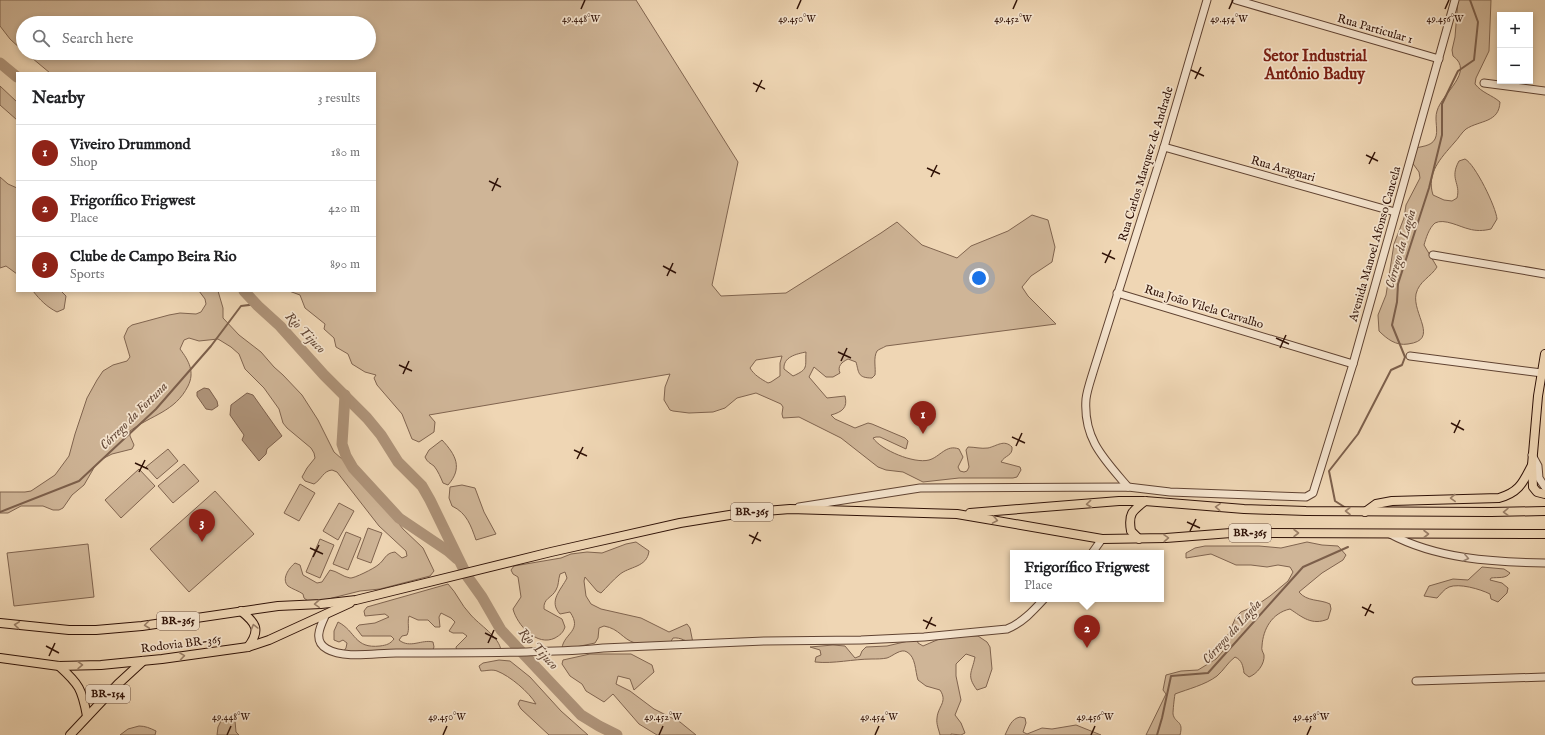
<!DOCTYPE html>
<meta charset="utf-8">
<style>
:root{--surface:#fff;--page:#f6f6f6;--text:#202124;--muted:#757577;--line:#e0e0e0;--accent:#8f2418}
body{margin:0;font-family:"IM FELL English",serif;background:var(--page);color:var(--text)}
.controls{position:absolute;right:12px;top:12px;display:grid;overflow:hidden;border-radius:0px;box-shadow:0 2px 6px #0003}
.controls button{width:36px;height:36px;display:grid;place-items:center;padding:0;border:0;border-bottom:1px solid var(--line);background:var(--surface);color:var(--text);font:20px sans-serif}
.you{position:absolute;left:979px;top:278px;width:14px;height:14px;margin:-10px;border:3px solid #fff;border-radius:50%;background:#1a73e8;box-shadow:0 0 0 6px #1a73e833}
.badge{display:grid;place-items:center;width:26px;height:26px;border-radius:50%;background:var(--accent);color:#fff;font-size:13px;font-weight:700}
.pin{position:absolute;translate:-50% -33px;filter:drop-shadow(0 1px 2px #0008)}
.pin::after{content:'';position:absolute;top:21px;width:14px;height:12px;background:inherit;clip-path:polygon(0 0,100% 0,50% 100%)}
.popup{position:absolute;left:1010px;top:550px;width:154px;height:52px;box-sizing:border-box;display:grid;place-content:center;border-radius:0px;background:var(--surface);filter:drop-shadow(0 1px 3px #0005);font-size:13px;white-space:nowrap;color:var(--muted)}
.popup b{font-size:15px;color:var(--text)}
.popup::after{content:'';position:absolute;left:50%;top:100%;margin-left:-8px;border:8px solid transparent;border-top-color:var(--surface)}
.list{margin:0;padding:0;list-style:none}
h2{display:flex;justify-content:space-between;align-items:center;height:52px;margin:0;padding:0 16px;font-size:17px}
h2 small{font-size:13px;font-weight:400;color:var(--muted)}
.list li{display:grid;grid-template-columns:26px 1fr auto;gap:12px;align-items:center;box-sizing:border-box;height:56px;padding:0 16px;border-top:1px solid var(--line)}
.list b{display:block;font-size:15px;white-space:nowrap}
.list p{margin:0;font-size:13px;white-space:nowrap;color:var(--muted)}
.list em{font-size:13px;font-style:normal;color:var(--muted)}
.icon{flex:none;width:22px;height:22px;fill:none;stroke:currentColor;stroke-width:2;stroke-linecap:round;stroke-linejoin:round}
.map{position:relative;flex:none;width:1545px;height:735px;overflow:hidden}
.search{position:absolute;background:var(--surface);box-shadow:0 2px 6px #0003;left:16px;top:16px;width:360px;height:44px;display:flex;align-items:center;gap:10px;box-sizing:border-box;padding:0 14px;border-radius:22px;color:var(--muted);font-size:15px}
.panel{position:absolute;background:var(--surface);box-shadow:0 2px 6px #0003;left:16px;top:72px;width:360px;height:220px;border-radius:0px}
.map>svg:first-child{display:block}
.green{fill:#cfb597;stroke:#80644f;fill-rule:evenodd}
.water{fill:#ae9379;stroke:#7c5f4b}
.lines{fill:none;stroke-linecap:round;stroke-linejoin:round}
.stream{stroke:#7c5f4b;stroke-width:2}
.river{stroke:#ae9379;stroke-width:11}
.minor-casing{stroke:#604332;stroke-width:9}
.major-casing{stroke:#301207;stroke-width:10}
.minor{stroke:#f5e4ce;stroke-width:7}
.major{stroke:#efd6b4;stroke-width:8}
.oneway{stroke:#997e66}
.oneway2{stroke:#9c8674}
.ticks{fill:none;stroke:#301207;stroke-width:1.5}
.labels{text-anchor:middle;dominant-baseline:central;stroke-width:3.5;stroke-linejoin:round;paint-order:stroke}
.shield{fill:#f5e4ce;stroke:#6b5143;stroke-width:1}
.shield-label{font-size:11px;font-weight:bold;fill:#301207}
.street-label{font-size:12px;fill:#301207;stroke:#f5e4ce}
.water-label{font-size:13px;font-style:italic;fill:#624635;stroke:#f5e4ce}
.district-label{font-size:16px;font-weight:bold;fill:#7a1f14;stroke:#f5e4ce}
.ticks-label{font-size:10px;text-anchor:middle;fill:#301207;stroke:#f5e4ce;stroke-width:3.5;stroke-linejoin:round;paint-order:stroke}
</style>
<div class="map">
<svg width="1545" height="735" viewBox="0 0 1545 735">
<rect width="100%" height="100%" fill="#efd6b4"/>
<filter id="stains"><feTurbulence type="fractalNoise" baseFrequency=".005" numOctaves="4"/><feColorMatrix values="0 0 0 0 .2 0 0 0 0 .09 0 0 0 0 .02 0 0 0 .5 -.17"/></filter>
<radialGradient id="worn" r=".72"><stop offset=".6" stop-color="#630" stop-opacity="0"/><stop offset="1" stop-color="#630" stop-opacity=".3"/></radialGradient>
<g class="green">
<path d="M0,0H636L738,162L712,285L721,296L786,293L881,233L897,222L922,245L957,258L971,246L1008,231L1032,215L1048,220L1055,247L1052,262L1031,276L1022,287L1028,296L1056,324L886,346C883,348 879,349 877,351C873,358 876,368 875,375L872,378C857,378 859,372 856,362L848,359C842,362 837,366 840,373L833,377H826L814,367L809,377L827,398L845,396C848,408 842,412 831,415L835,419L855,428L868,423L872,424L905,438L908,441L906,449L880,437H876L873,438C881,450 914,464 929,460C940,457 946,444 959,449L963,457L958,467L960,471L964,472L967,471L969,467L966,450L968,447C975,447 981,449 988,448C997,446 1004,439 1012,447C1013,456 1005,455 1001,462L1020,467L1021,470L1017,477L1013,478H959L923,482L903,472L886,470L878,467L841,438L799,417L783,418L782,414L783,407L781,404L756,393L737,398L725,408L713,412L689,413L673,411L670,410L664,400L665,387L670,374L429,415L435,422L434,432L419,442L412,439L402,414L377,385L374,378L376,375L365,372L352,364L348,354L336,347L334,338L324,329L325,324L305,308L300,295L289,291H375V73H50L26,53H369V23H23V51L10,39L0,26ZM806,352C805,367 809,369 793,376L784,369C783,357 796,354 806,352ZM782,356L780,363V376L771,382L768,383C761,379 754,375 750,368L756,360Z"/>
<path d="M1458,0H1491L1489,51L1476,78L1475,84C1482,93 1492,95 1500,102C1499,123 1480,120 1466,129C1462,132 1458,139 1454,143C1441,158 1426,173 1433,195L1444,200L1452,201L1457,198C1461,183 1449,179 1459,161L1465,159C1475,164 1496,207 1497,219L1491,229C1483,231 1476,231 1469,229C1460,227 1444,218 1435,223C1429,228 1426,238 1424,245L1437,267C1431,277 1419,281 1416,294C1412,314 1440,340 1408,344C1396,346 1387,339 1379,331L1378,315L1386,295L1394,244L1404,218L1406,205L1420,178L1419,172L1411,161L1413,149C1420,146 1431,147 1435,139C1439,131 1434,120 1437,111C1442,93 1475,72 1453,56L1452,50L1455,37Z"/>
<polygon points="0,86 17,102 17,120 0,105"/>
<polygon points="0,177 8,184 17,188 17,274 6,266 0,268"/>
<path d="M33,291H61L66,296L64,309L57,312C47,307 40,300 33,291Z"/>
<path d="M199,291H218L223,308V318L239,335L261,352L274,367L283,375L302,395L318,420L334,452L350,466L379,498L403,529L423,548L434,571L430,576L380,589L360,591L332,598L323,601H308L304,598L303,594C299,591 292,589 288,586C281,579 289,568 295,563L300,565L303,575L317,583L322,582L330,570C337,571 343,577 350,578C353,579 375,568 378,565C385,560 385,553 395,552L402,558L407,556L406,551L379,526L337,472L332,470C323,471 322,479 314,484L305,481L302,477L307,468L315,458L314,453L311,448L287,428L283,423L279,409L264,388L245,369L239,354L231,347L218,339L199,341L189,338L184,340L180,349C189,361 195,372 188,386C175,412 151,415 130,431V436L134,445L132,449L112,454L102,459L95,466L84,485L72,495L63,508L59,510H53L43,506H21L8,513H0V492H25L31,491L55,475L69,456L75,434L87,398L97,380L103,371L113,365L127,361L130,357L124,337L128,328L132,325L169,315L180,313L196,314L201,312L206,304L205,299Z"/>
<path d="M442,440C456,455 463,468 448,485L443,483C441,478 438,471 434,466C430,463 427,462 425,457L429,450Z"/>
<polygon points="168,449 178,461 157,479 146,467"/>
<polygon points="184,464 199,481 173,503 158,486"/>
<polygon points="139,469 155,486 121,518 105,500"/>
<polygon points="300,484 315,493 299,521 284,513"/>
<path d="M462,485L475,488L484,512L496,534L476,540C471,526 467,513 452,506L449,498L450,487Z"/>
<polygon points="215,491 254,534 189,592 150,549"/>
<polygon points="339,503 354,511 338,540 323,531"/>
<polygon points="368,528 382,533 371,563 357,558"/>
<polygon points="346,532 361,538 348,570 333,564"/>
<polygon points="320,539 334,545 320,578 306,572"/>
<path d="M636,542L649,551C647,568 629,566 619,575C613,580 607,587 601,593L597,591L585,577L584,581L586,596L591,604L601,609L641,618L669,632L687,624L690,628L693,643C686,642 681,637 673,638L670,643C661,643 642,646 635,643C622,639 620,629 604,626L599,628L598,638L595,643L571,648H562C564,633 583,631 570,612L560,614C548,601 561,590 567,578L565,572L560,574C558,580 559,585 556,590C552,598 543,598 544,609L562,619L565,627C563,633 560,635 555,638C537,647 517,625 513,609L521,597L518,577L513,574L511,570L514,566L561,558L571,554L587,552L602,553L626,544Z"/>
<path d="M1307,542L1322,545L1338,546L1346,555L1343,560L1322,573L1299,592C1307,602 1320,599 1330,604L1331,609L1328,619C1312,626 1302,617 1290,609C1272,613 1263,629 1262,646C1261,650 1263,652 1264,655C1265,664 1257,674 1249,677L1244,673C1243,666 1242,660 1235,657C1228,662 1224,670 1217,676C1205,685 1188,689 1175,694C1174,700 1173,710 1173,714C1175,724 1184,720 1180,735H1146L1166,694L1163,690L1166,675L1181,671L1198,670L1216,659L1223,651L1226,639L1236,617L1241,612L1257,605L1270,596L1288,581L1293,572L1290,567L1278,565L1267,567L1251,565H1236L1211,554L1186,558V553L1195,548L1205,546H1259L1281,548Z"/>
<polygon points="88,544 94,597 14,606 7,553"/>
<path d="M1482,567L1504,569L1510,573C1506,579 1498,577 1491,578L1490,580L1502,583L1508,588L1507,593L1498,602L1491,599L1490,594C1480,589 1459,583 1449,587C1444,589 1440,595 1437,598L1424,596L1429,586L1453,579L1468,580Z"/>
<path d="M448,584C457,593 461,605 470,614C479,625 500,637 501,651L457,652L456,647L467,636L463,633H453L449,631L455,622L451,618L441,613L439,617L440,627H435L428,620H418L409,616C407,623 410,629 407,635L402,636L399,640C410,649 422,639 433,642L434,647L432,652H343L346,648L347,643L343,640L339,642L334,640V631L338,622C356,631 354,649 380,646C387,645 390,644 394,639L391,636H362L356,628L359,625L375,623L389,617L385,614L365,616L364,611L367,607Z"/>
<path d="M971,636H978L987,642L990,647L992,669L986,687L977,690C966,675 972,673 975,657L966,654L956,664V676L961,700L955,715L961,723L965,733L961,735L951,734V735H940C939,730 936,724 937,718C938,706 948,702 940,690L926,686L918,680C915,671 916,657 907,652C901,648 893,656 887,658C882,659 877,659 872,659C853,659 834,664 815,662L816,657L821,655L820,650L810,647L833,645L845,646L855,658L860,656L862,651L866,647L887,646L917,639L918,643L923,646L944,637Z"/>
<polygon points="590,654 631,654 652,665 654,672 634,690 630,679 618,676 616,684 630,691 654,709 680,722 696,735 657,735 639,724 613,694 604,702 586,691 582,684 570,676 562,664 563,660"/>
<path d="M499,660L510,661L530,677L561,711L588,735H549L521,709L518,704L520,700L536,704C529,692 510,676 497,671C492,669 486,671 481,671L479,666L483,663Z"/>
<polygon points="223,717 228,718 235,721 236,732 239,735 217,735 218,727"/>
<path d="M1020,717L1025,718L1026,723L1023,732L1027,734L1042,728L1052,729L1076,725L1101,735H1005C1009,727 1011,719 1020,717Z"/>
<path d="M139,726C145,726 150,728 156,731L155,735H120L128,729Z"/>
</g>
<g class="water">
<polygon points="204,388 209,389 217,401 218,406 212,410 206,409 197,396 197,392"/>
<polygon points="247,393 253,395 282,436 267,449 266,454 259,461 242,440 244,435 230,415 231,405"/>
</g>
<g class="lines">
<g class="stream">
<polyline points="1346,508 1335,501 1329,471 1358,434 1391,370 1402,365 1405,357 1392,325 1397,302 1398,284 1429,188 1442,135 1442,104 1458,71 1474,60 1478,22 1470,0"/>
<polyline points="0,512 79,481 156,409 211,346 241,306 257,304"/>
<polyline points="1157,735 1162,718 1171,676 1208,673 1303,567 1348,547"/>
</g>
<g class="river">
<polyline points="0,63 17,77"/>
<polyline points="244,291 258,306 280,326 324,375 367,418 381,435 398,462 422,486 430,500 467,576 482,597 501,630 581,715 599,726 617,735"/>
<polyline points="345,395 342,444 346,456 353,468 399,518 448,551 457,559"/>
</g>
<g class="minor-casing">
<g id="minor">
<polyline points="1236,0 1439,59"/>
<polyline points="1484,83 1545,91"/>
<polyline points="1164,147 1395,212"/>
<polyline points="1433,255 1545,274"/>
<polyline points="1117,293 1353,364"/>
<polyline points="1410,356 1542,373"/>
<polyline points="1532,455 1538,466 1539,478 1545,487"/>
<path d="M1128,487C1104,459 1083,439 1086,399C1087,390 1091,379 1094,369L1164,147L1207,0"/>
<polyline points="799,507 920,488 1128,487 1170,492 1306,497 1313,493 1353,364 1455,0"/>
<path d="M1390,534C1437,559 1492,562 1545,563"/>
<polyline points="1092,553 1102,539"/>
<path d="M326,614C321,625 312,641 327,649C344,659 376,653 396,653C440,653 483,653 527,652C552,651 578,651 603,648L764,641L861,640L924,637L1007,629C1022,623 1033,611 1044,599"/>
<polyline points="1416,681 1545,677"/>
</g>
</g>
<g class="major-casing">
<g id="major">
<polyline points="1545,354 1538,396 1532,465 1533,487 1537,492 1545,494"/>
<path d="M1365,512L1376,504L1392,501L1499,498C1520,492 1523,482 1532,465"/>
<polyline points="970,513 1119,501 1145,501 1244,509 1306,511 1491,512 1545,511"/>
<path d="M1139,539L1131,531C1128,514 1132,511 1145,501"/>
<path d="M241,611C256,623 261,630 248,647"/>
<polyline points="0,623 69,630 96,630 142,626 278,606 321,604 356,600 551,552 680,523 742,513 790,509 957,514 1102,539 1166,538 1231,533 1545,534"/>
<polyline points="0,658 59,666 101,665 162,659 248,647 269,640 350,603"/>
<path d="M59,666C79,684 82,689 87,716"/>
<polyline points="70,735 118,684 143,661"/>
</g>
</g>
<use href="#minor" class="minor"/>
<use href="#major" class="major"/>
</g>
<defs><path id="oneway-chevron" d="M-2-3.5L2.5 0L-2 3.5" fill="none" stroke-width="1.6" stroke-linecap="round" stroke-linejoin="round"/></defs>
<g class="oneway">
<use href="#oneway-chevron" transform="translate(1453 498) rotate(178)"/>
<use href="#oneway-chevron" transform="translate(1089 504) rotate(174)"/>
<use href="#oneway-chevron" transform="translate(1218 507) rotate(-176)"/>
<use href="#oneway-chevron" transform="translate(1348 511) rotate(-180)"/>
<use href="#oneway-chevron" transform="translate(1506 512) rotate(179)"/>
<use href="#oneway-chevron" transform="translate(995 520) rotate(10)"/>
<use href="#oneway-chevron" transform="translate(1296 533)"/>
<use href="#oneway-chevron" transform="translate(1426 534)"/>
<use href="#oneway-chevron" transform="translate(1166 538) rotate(-3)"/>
<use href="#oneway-chevron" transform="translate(317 604) rotate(176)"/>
<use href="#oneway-chevron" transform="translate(17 625) rotate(-174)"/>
<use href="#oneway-chevron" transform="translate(147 625) rotate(173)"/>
<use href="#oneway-chevron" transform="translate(254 627) rotate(-105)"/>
<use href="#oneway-chevron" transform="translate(182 656) rotate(-8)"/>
<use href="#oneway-chevron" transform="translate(80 665) rotate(-1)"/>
</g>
<use class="oneway2" href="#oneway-chevron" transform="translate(1466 558) rotate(12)"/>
<path class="ticks" d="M581,9L585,0M797,9L801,0M1013,9L1017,0M1229,9L1233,0M1445,9L1449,0M1191,70L1204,76M1195,79L1201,67M753,83L765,89M756,92L762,80M1366,155L1378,161M1369,164L1375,152M927,168L940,174M931,177L937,165M489,181L501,187M492,191L498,178M1102,253L1115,259M1105,263L1111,250M663,266L676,273M667,276L673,263M1276,338L1289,344M1280,348L1286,335M838,352L851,358M841,361L847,348M399,365L412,371M403,374L409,361M1451,423L1464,430M1454,433L1460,420M1012,437L1025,443M1016,446L1022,433M574,450L587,456M577,459L583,447M135,463L148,469M139,472L145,460M1187,522L1200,528M1190,531L1196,519M749,535L761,541M752,544L758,532M310,548L323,554M313,557L319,545M1362,607L1374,613M1365,616L1371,604M923,620L936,626M926,629L932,617M485,633L497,639M488,643L494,630M46,646L59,653M49,656L55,643M227,735L231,726M443,735L447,726M659,735L663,726M875,735L879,726M1091,735L1095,726M1307,735L1311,726"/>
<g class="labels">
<g class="shield">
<rect x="731" y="503" width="42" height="18" rx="3"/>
<rect x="1229" y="524" width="42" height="18" rx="3"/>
<rect x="157" y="612" width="42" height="18" rx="3"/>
<rect x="86" y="685" width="44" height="18" rx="3"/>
</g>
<g class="shield-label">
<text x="752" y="512">BR-365</text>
<text x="1250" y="533">BR-365</text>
<text x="178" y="621">BR-365</text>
<text x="108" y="694">BR-154</text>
</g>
<g class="street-label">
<text transform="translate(1375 29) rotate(16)">Rua Particular 1</text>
<text transform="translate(1146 164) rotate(-73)">Rua Carlos Marquez de Andrade</text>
<text transform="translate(1283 169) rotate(16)">Rua Araguari</text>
<text transform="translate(1375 244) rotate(-74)">Avenida Manoel Afonso Cancela</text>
<text transform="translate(1204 307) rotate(17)">Rua João Vilela Carvalho</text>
<text transform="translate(181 644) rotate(-7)">Rodovia BR-365</text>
</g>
<g class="water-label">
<text transform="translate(1401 249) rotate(-74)">Córrego da Lagôa</text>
<text transform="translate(305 333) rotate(46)">Rio Tijuco</text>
<text transform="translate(134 416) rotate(-45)">Córrego da Fortuna</text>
<text transform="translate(1232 632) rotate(-48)">Córrego da Lagôa</text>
<text transform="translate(538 649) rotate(47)">Rio Tijuco</text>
</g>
<g class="district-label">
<text x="1315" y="57">Setor Industrial<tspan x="1315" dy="18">Antônio Baduy</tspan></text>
</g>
</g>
<g class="ticks-label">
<text x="581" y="22">49.448°W</text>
<text x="797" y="22">49.450°W</text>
<text x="1013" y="22">49.452°W</text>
<text x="1229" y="22">49.454°W</text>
<text x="1445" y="22">49.456°W</text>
<text x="231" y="720">49.448°W</text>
<text x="447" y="720">49.450°W</text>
<text x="663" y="720">49.452°W</text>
<text x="879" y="720">49.454°W</text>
<text x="1095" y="720">49.456°W</text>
<text x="1311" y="720">49.458°W</text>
</g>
<rect width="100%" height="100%" filter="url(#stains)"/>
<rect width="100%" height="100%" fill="url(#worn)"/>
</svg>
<div class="controls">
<button>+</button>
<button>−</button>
</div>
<div class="you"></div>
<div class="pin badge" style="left:923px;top:434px">1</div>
<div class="pin badge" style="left:1087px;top:648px">2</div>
<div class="popup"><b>Frigorífico Frigwest</b>Place</div>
<div class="pin badge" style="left:202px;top:542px">3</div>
<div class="search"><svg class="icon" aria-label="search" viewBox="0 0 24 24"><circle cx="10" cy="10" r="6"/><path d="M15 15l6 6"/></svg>Search here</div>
<section class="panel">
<h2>Nearby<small>3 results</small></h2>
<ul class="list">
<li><span class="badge">1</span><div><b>Viveiro Drummond</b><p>Shop</p></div><em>180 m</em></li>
<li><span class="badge">2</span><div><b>Frigorífico Frigwest</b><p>Place</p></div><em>420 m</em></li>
<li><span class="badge">3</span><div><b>Clube de Campo Beira Rio</b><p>Sports</p></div><em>890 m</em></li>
</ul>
</section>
</div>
